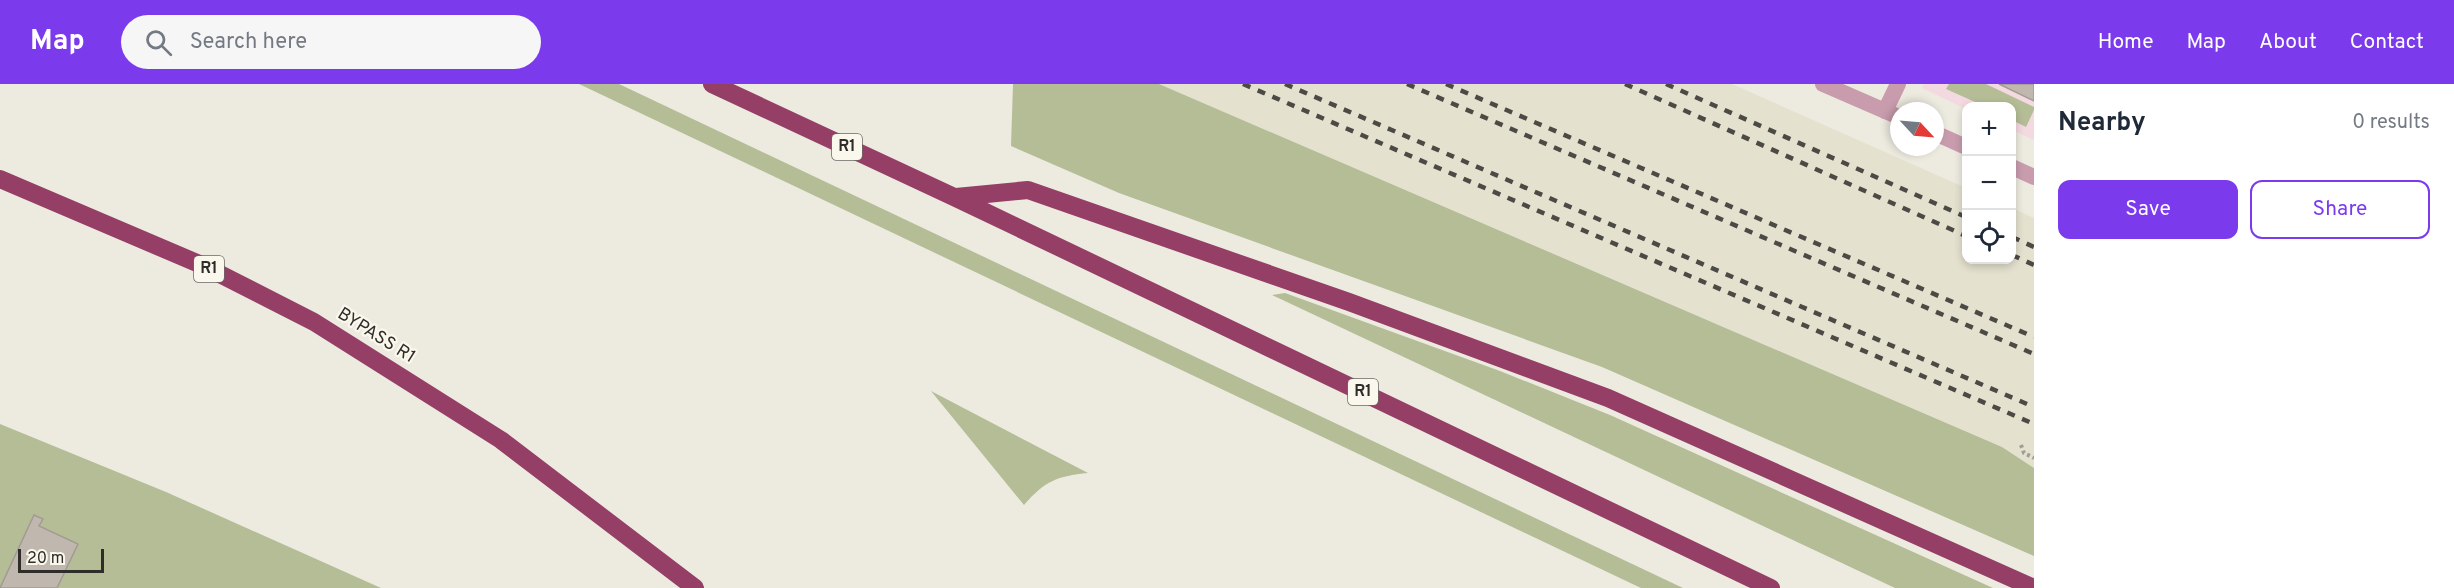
<!DOCTYPE html>
<meta charset="utf-8">
<style>
:root{--surface:#fff;--page:#f6f6f7;--text:#1f2937;--muted:#747a83;--line:#e0e1e3;--accent:#7c3aed}
body{margin:0;font-family:Overpass,sans-serif;background:var(--page);color:var(--text)}
.controls{position:absolute;right:18px;top:18px;display:grid;overflow:hidden;border-radius:12px;box-shadow:0 3px 9px #0003}
.controls button{width:54px;height:54px;display:grid;place-items:center;padding:0;border:0;border-bottom:2px solid var(--line);background:var(--surface);color:var(--text);font:30px sans-serif}
.compass{position:absolute;left:1890px;top:18px;width:54px;height:54px;border-radius:50%;background:var(--surface);box-shadow:0 3px 9px #0003;rotate:116deg}
.scale{position:absolute;left:18px;bottom:15px;width:86px;box-sizing:border-box;padding-left:6px;border:3px solid #2e2d29;border-top:0;font-size:16px;line-height:21px;white-space:nowrap;color:#2e2d29;-webkit-text-stroke:4px #faf8ed;paint-order:stroke}
.list{margin:0;padding:0;list-style:none}
h2{display:flex;justify-content:space-between;align-items:center;height:78px;margin:0;padding:0 24px;font-size:26px}
h2 small{font-size:20px;font-weight:400;color:var(--muted)}
.actions{display:flex;gap:12px;padding:18px 24px}
.actions a{flex:1;padding:14px 0;border:2px solid var(--accent);border-radius:12px;text-align:center;font-size:21px;color:var(--accent)}
.actions .main{background:var(--accent);color:#fff}
.icon{flex:none;width:33px;height:33px;fill:none;stroke:currentColor;stroke-width:2;stroke-linecap:round;stroke-linejoin:round}
.map{position:relative;flex:none;width:2034px;height:504px;overflow:hidden}
header{display:flex;align-items:center;gap:36px;box-sizing:border-box;height:84px;padding:0 30px;background:var(--accent);color:#fff}
header strong{font-size:28px}
nav{display:flex;gap:33px;margin-inline-start:auto;font-size:21px}
.search{width:420px;height:54px;background:var(--page);display:flex;align-items:center;gap:15px;box-sizing:border-box;padding:0 21px;border-radius:33px;color:var(--muted);font-size:22px}
main{display:flex}
aside{flex:1;background:var(--surface)}
.map>svg:first-child{display:block}
.industrial{fill:#f3d9e0}
.built{fill:#e5e1cf}
.green{fill:#b4bd96}
.building{fill:#c0b7af;stroke:#a39b93;stroke-width:1.5}
.lines{fill:none;stroke-linecap:round;stroke-linejoin:round}
.path{stroke:#9f9e96;stroke-width:4;stroke-dasharray:3 3;stroke-linecap:butt}
.minor{stroke:#c89cad;stroke-width:16}
.motorway{stroke:#953e66;stroke-width:18}
.rail{stroke:#4b4a45;stroke-width:4.5;stroke-dasharray:8 8;stroke-linecap:butt}
.labels{text-anchor:middle;dominant-baseline:central;stroke-width:4.5;stroke-linejoin:round;paint-order:stroke}
.shield{fill:#faf8ed;stroke:#6b6a64;stroke-width:1.5}
.shield-label{font-size:16px;font-weight:bold;fill:#2e2d29}
.street-label{font-size:18px;fill:#2e2d29;stroke:#faf8ed}
</style>
<header>
<strong>Map</strong>
<div class="search"><svg class="icon" aria-label="search" viewBox="0 0 24 24"><circle cx="10" cy="10" r="6"/><path d="M15 15l6 6"/></svg>Search here</div>
<nav><a>Home</a><a>Map</a><a>About</a><a>Contact</a></nav>
</header>
<main>
<div class="map">
<svg width="2034" height="504" viewBox="0 0 2034 504">
<rect width="100%" height="100%" fill="#edebe0"/>
<polygon class="industrial" points="1924,0 2034,0 2034,56 2012,46 2012,22 1966,22 1966,25 1922,4"/>
<polygon class="built" points="1159,0 1732,0 1966,104 1966,176 2012,176 2012,124 2034,134 2034,384 2002,363"/>
<g class="green">
<polygon points="579,0 619,0 1683,504 1641,504"/>
<polygon points="1013,0 1159,0 2002,363 2034,384 2034,472 1602,283 1119,109 1011,62"/>
<polygon points="1949,0 1986,0 2034,23 2034,26 2026,43 2012,36 2012,22 1984,22 1946,5"/>
<polygon points="1285,209 1500,287 1610,331 1993,504 1895,504 1272,211"/>
<path d="M931,307L1088,389C1057,392 1045,397 1024,421Z"/>
<polygon points="0,340 166,408 381,504 0,504"/>
</g>
<g class="building">
<polygon points="1999,0 2034,0 2034,17"/>
<polygon points="34,431 43,435 39,442 78,460 57,504 0,504"/>
</g>
<g class="lines">
<polyline class="path" points="2021,361 2024,369 2034,374"/>
<g class="minor">
<polyline points="1823,0 1899,33"/>
<polyline points="1885,27 1898,0"/>
<polyline points="1935,49 1966,63"/>
<polyline points="2012,83 2034,93"/>
</g>
<g class="motorway">
<polyline points="712,0 954,113 1771,504"/>
<polyline points="0,95 204,182 314,238 501,356 695,504"/>
<polyline points="956,113 1028,106 1349,218 1608,314 2034,504"/>
</g>
<g class="rail">
<polyline points="1243,0 2034,340"/>
<polyline points="1285,0 2034,323"/>
<polyline points="1407,0 2034,270"/>
<polyline points="1446,0 2034,253"/>
<polyline points="1625,0 1966,152"/>
<polyline points="1666,0 1966,133"/>
<polyline points="2012,153 2034,163"/>
<polyline points="2012,171 2034,181"/>
</g>
</g>
<g class="labels">
<g class="shield">
<rect x="832" y="50" width="30" height="26" rx="4.5"/>
<rect x="194" y="172" width="30" height="26" rx="4.5"/>
<rect x="1348" y="295" width="30" height="26" rx="4.5"/>
</g>
<g class="shield-label">
<text x="847" y="63">R1</text>
<text x="209" y="185">R1</text>
<text x="1363" y="308">R1</text>
</g>
<g class="street-label">
<text transform="translate(376 252) rotate(32)">BYPASS R1</text>
</g>
</g>
</svg>
<div class="controls">
<button>+</button>
<button>−</button>
<button><svg class="icon" aria-label="locate" viewBox="0 0 24 24"><circle cx="12" cy="12" r="6"/><path d="M12 2v4M12 18v4M2 12h4M18 12h4"/></svg></button>
</div>
<svg class="compass" viewBox="-18 -18 36 36"><path d="M0-13l5 13h-10z" fill="#e53935"/><path d="M0 13l5-13h-10z" fill="#747a83"/></svg>
<div class="scale">20 m</div>
</div>
<aside>
<h2>Nearby<small>0 results</small></h2>
<ul class="list">
</ul>
<div class="actions"><a class="main">Save</a><a>Share</a></div>
</aside>
</main>
